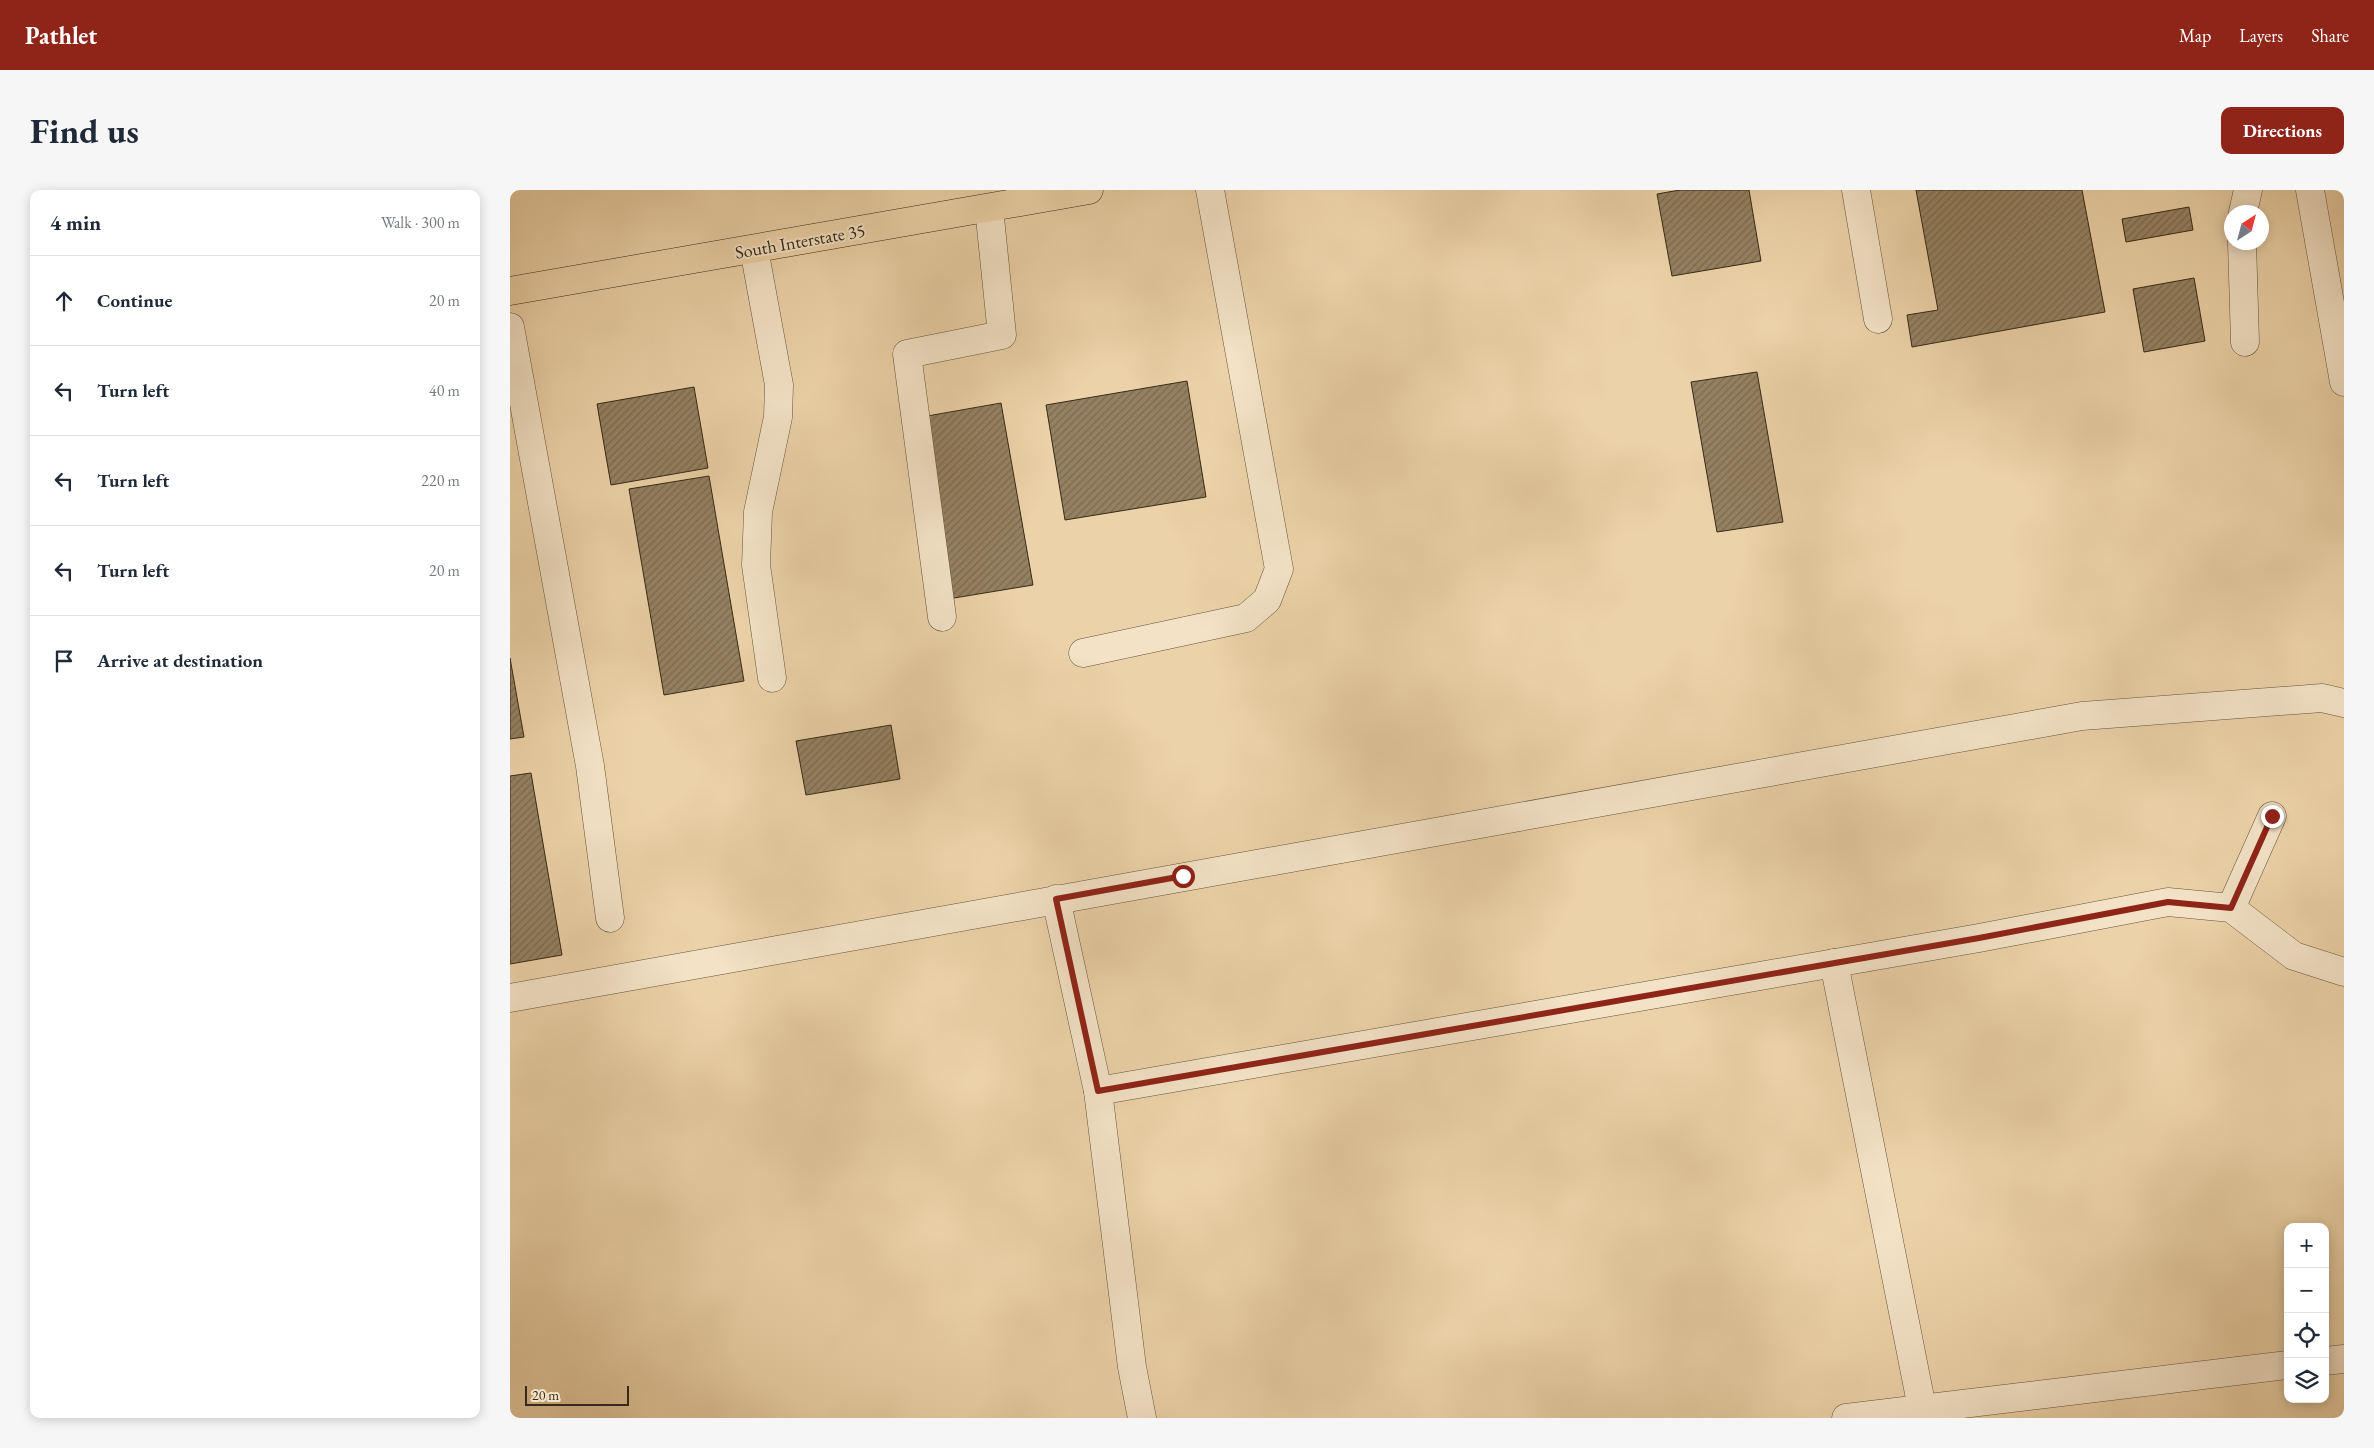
<!DOCTYPE html>
<meta charset="utf-8">
<style>
:root{--surface:#fff;--page:#f6f6f7;--text:#1f2937;--muted:#747a83;--line:#e0e1e3;--accent:#8f2418}
body{margin:0;font-family:"EB Garamond",serif;background:var(--page);color:var(--text)}
.controls{position:absolute;right:15px;bottom:15px;display:grid;overflow:hidden;border-radius:10px;box-shadow:0 2px 12px #0003}
.controls button{width:45px;height:45px;display:grid;place-items:center;padding:0;border:0;border-bottom:1px solid var(--line);background:var(--surface);color:var(--text);font:25px sans-serif}
.compass{position:absolute;left:1714px;top:15px;width:45px;height:45px;border-radius:50%;background:var(--surface);box-shadow:0 2px 12px #0003;rotate:36deg}
.scale{position:absolute;left:15px;bottom:12px;width:104px;box-sizing:border-box;padding-left:5px;border:2px solid #372a17;border-top:0;font-size:14px;line-height:18px;white-space:nowrap;color:#372a17;-webkit-text-stroke:4px #f3e2c6;paint-order:stroke}
.stop{position:absolute;width:15px;height:15px;margin:-11px;border:4px solid #8f2418;border-radius:50%;background:#fff}
.stop.end{background:#8f2418;border-color:#fff;box-shadow:0 1px 5px #0008}
.list{margin:0;padding:0;list-style:none}
h2{display:flex;justify-content:space-between;align-items:center;height:65px;margin:0;padding:0 20px;font-size:21px}
h2 small{font-size:16px;font-weight:400;color:var(--muted)}
.list li{display:grid;grid-template-columns:32px 1fr auto;gap:15px;align-items:center;box-sizing:border-box;height:90px;padding:0 20px;border-top:1px solid var(--line)}
.list b{display:block;font-size:19px;white-space:nowrap}
.list em{font-size:16px;font-style:normal;color:var(--muted)}
.icon{flex:none;width:28px;height:28px;fill:none;stroke:currentColor;stroke-width:2;stroke-linecap:round;stroke-linejoin:round}
.map{position:relative;flex:none;width:1834px;height:1228px;overflow:hidden;border-radius:10px}
header{display:flex;align-items:center;gap:30px;box-sizing:border-box;height:70px;padding:0 25px;background:var(--accent);color:#fff}
header strong{font-size:24px}
nav{display:flex;gap:28px;margin-inline-start:auto;font-size:18px}
.intro{display:flex;align-items:center;justify-content:space-between;box-sizing:border-box;height:120px;padding:0 30px}
h1{margin:0;font-size:35px}
.button{padding:12px 22px;border-radius:10px;background:var(--accent);color:#fff;font-size:18px;font-weight:700}
main{display:flex;gap:30px;padding:0 30px}
aside{flex:1;background:var(--surface);border-radius:10px;box-shadow:0 2px 12px #0003}
.map>svg:first-child{display:block}
.building{fill:url(#building-hatch);stroke:#372a17}
.lines{fill:none;stroke-linecap:round;stroke-linejoin:round}
.minor-casing{stroke:#64543b;stroke-width:29}
.major-casing{stroke:#372a17;stroke-width:29}
.minor{stroke:#f3e2c6;stroke-width:28}
.major{stroke:#ecd2a8;stroke-width:28}
.route{stroke:#8f2418;stroke-width:6}
.labels{text-anchor:middle;dominant-baseline:central;stroke-width:4;stroke-linejoin:round;paint-order:stroke}
.street-label{font-size:18px;fill:#372a17;stroke:#f3e2c6}
</style>
<header>
<strong>Pathlet</strong>
<nav><a>Map</a><a>Layers</a><a>Share</a></nav>
</header>
<div class="intro"><h1>Find us</h1><a class="button">Directions</a></div>
<main>
<aside>
<h2>4 min<small>Walk · 300 m</small></h2>
<ul class="list">
<li><svg class="icon" aria-label="ahead" viewBox="0 0 24 24"><path d="M12 20V5M6 11l6-6 6 6"/></svg><div><b>Continue</b></div><em>20 m</em></li>
<li><svg class="icon" aria-label="left" viewBox="0 0 24 24"><path d="M17 20v-9H6M10 6l-5 5 5 5"/></svg><div><b>Turn left</b></div><em>40 m</em></li>
<li><svg class="icon" aria-label="left" viewBox="0 0 24 24"><path d="M17 20v-9H6M10 6l-5 5 5 5"/></svg><div><b>Turn left</b></div><em>220 m</em></li>
<li><svg class="icon" aria-label="left" viewBox="0 0 24 24"><path d="M17 20v-9H6M10 6l-5 5 5 5"/></svg><div><b>Turn left</b></div><em>20 m</em></li>
<li><svg class="icon" aria-label="arrive" viewBox="0 0 24 24"><path d="M6 21V4h12l-3 4 3 4H6"/></svg><div><b>Arrive at destination</b></div></li>
</ul>
</aside>
<div class="map">
<svg width="1834" height="1228" viewBox="0 0 1834 1228">
<defs>
<pattern id="building-hatch" width="6" height="6" patternUnits="userSpaceOnUse" patternTransform="scale(1.25)"><rect width="6" height="6" fill="#958162"/><path d="M-1 1l2-2M0 6l6-6M5 7l2-2" fill="none" stroke="#7a6a50"/></pattern>
</defs>
<rect width="100%" height="100%" fill="#ecd2a8"/>
<filter id="stains"><feTurbulence type="fractalNoise" baseFrequency=".004" numOctaves="4"/><feColorMatrix values="0 0 0 0 .2 0 0 0 0 .09 0 0 0 0 .02 0 0 0 .5 -.17"/></filter>
<radialGradient id="worn" r=".72"><stop offset=".6" stop-color="#630" stop-opacity="0"/><stop offset="1" stop-color="#630" stop-opacity=".3"/></radialGradient>
<g class="building">
<polygon points="1170,0 1239,0 1251,71 1162,86 1147,4"/>
<polygon points="1406,0 1572,0 1595,122 1402,157 1397,125 1428,120"/>
<polygon points="1679,17 1683,40 1616,52 1612,29"/>
<polygon points="1684,88 1695,151 1634,162 1623,99"/>
<polygon points="1247,182 1273,332 1207,342 1181,192"/>
<polygon points="677,191 696,307 555,330 536,215"/>
<polygon points="184,197 198,278 101,295 87,214"/>
<polygon points="491,213 523,395 438,409 406,228"/>
<polygon points="199,286 234,491 154,505 119,299"/>
<polygon points="0,468 14,547 0,549"/>
<polygon points="381,535 390,589 296,605 286,551"/>
<polygon points="21,583 52,765 0,774 0,586"/>
</g>
<g class="lines">
<g class="minor-casing">
<g id="minor">
<polyline points="1346,0 1368,129"/>
<polyline points="1800,0 1834,192"/>
<polyline points="1733,22 1738,0"/>
<polyline points="1732,52 1735,152"/>
<polyline points="244,59 269,195 268,227 248,322 246,375 262,488"/>
<polyline points="0,137 80,576 100,728"/>
<polyline points="432,427 397,164 492,145 479,18"/>
<polyline points="573,463 736,428 757,410 769,379 700,0"/>
<polyline points="546,709 588,901 1469,748 1658,712 1721,718 1784,766 1834,782"/>
<polyline points="1721,718 1762,626"/>
<polyline points="1324,773 1412,1218"/>
<polyline points="0,808 1572,526 1812,508 1834,513"/>
<polyline points="588,901 622,1177 632,1228"/>
<polyline points="1815,1171 1834,1169"/>
<polyline points="1336,1228 1778,1175"/>
</g>
</g>
<g class="major-casing">
<polyline id="major" points="0,101 579,0"/>
</g>
<use href="#minor" class="minor"/>
<use href="#major" class="major"/>
</g>
<g class="lines">
<polyline class="route" points="673,686 546,709 588,901 1469,748 1658,712 1721,718 1762,626"/>
</g>
<g class="labels">
<g class="street-label">
<text transform="translate(290 51) rotate(-10)">South Interstate 35</text>
</g>
</g>
<rect width="100%" height="100%" filter="url(#stains)"/>
<rect width="100%" height="100%" fill="url(#worn)"/>
</svg>
<div class="controls">
<button>+</button>
<button>−</button>
<button><svg class="icon" aria-label="locate" viewBox="0 0 24 24"><circle cx="12" cy="12" r="6"/><path d="M12 2v4M12 18v4M2 12h4M18 12h4"/></svg></button>
<button><svg class="icon" aria-label="layers" viewBox="0 0 24 24"><path d="M12 4l9 5-9 5-9-5zM3 14l9 5 9-5"/></svg></button>
</div>
<svg class="compass" viewBox="-18 -18 36 36"><path d="M0-13l5 13h-10z" fill="#e53935"/><path d="M0 13l5-13h-10z" fill="#747a83"/></svg>
<div class="scale">20 m</div>
<div class="stop" style="left:673px;top:686px"></div>
<div class="stop end" style="left:1762px;top:626px"></div>
</div>
</main>
